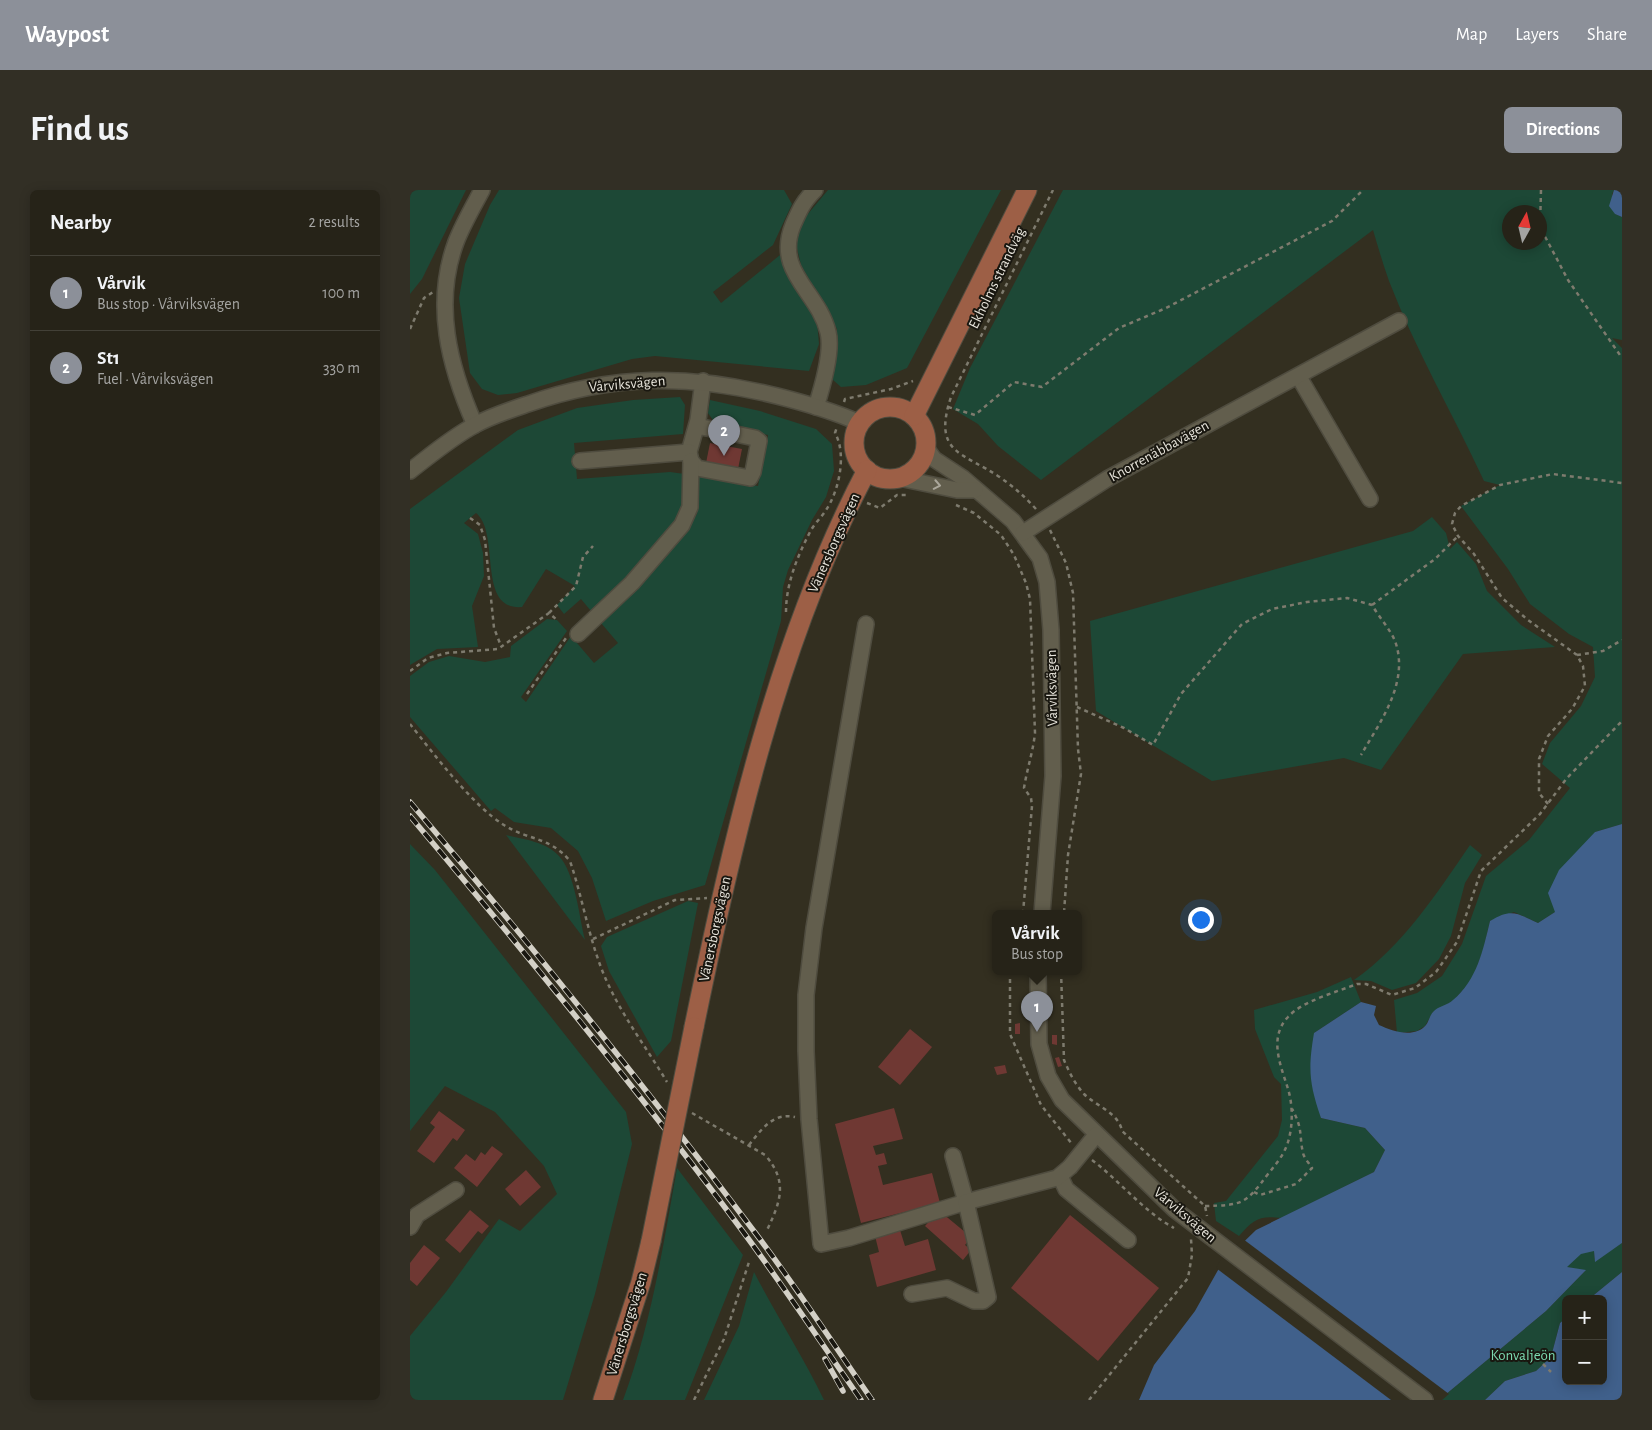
<!DOCTYPE html>
<meta charset="utf-8">
<style>
:root{--surface:#262318;--page:#322f25;--text:#f1f3f6;--muted:#a4a4a2;--line:#424037;--accent:#8c9099}
body{margin:0;font-family:"Alegreya Sans",sans-serif;background:var(--page);color:var(--text)}
.controls{position:absolute;right:15px;bottom:15px;display:grid;overflow:hidden;border-radius:8px;box-shadow:0 2px 12px #0003}
.controls button{width:45px;height:45px;display:grid;place-items:center;padding:0;border:0;border-bottom:1px solid var(--line);background:var(--surface);color:var(--text);font:25px sans-serif}
.compass{position:absolute;left:1092px;top:15px;width:45px;height:45px;border-radius:50%;background:var(--surface);box-shadow:0 2px 12px #0003;rotate:8deg}
.you{position:absolute;left:790px;top:729px;width:18px;height:18px;margin:-12px;border:4px solid #fff;border-radius:50%;background:#1a73e8;box-shadow:0 0 0 8px #1a73e833}
.badge{display:grid;place-items:center;width:32px;height:32px;border-radius:50%;background:var(--accent);color:#fff;font-size:16px;font-weight:700}
.pin{position:absolute;translate:-50% -41px;filter:drop-shadow(0 1px 2px #0008)}
.pin::after{content:'';position:absolute;top:26px;width:18px;height:15px;background:inherit;clip-path:polygon(0 0,100% 0,50% 100%)}
.popup{position:absolute;left:582px;top:720px;width:90px;height:65px;box-sizing:border-box;display:grid;place-content:center;border-radius:8px;background:var(--surface);filter:drop-shadow(0 1px 4px #0005);font-size:16px;white-space:nowrap;color:var(--muted)}
.popup b{font-size:19px;color:var(--text)}
.popup::after{content:'';position:absolute;left:50%;top:100%;margin-left:-10px;border:10px solid transparent;border-top-color:var(--surface)}
.list{margin:0;padding:0;list-style:none}
h2{display:flex;justify-content:space-between;align-items:center;height:65px;margin:0;padding:0 20px;font-size:21px}
h2 small{font-size:16px;font-weight:400;color:var(--muted)}
.list li{display:grid;grid-template-columns:32px 1fr auto;gap:15px;align-items:center;box-sizing:border-box;height:75px;padding:0 20px;border-top:1px solid var(--line)}
.list b{display:block;font-size:19px;white-space:nowrap}
.list p{margin:0;font-size:16px;white-space:nowrap;color:var(--muted)}
.list em{font-size:16px;font-style:normal;color:var(--muted)}
.map{position:relative;flex:none;width:1212px;height:1210px;overflow:hidden;border-radius:8px}
header{display:flex;align-items:center;gap:30px;box-sizing:border-box;height:70px;padding:0 25px;background:var(--accent);color:#fff}
header strong{font-size:24px}
nav{display:flex;gap:28px;margin-inline-start:auto;font-size:18px}
.intro{display:flex;align-items:center;justify-content:space-between;box-sizing:border-box;height:120px;padding:0 30px}
h1{margin:0;font-size:35px}
.button{padding:12px 22px;border-radius:8px;background:var(--accent);color:#fff;font-size:18px;font-weight:700}
main{display:flex;gap:30px;padding:0 30px}
aside{flex:1;background:var(--surface);border-radius:8px;box-shadow:0 2px 12px #0003}
.map>svg:first-child{display:block}
.green{fill:#1d4836;fill-rule:evenodd}
.water{fill:#40608b}
.pier{fill:#332f20}
.building{fill:#6f3833}
.lines{fill:none;stroke-linecap:round;stroke-linejoin:round}
.minor-casing{stroke:#4f4c3f;stroke-width:18}
.major-casing{stroke:#4f4c3f;stroke-width:21}
.path{stroke:#7e7b6e;stroke-width:2.5;stroke-dasharray:4 4;stroke-linecap:butt}
.minor{stroke:#625e4d;stroke-width:15}
.major{stroke:#9d5f46;stroke-width:19}
.rail-casing{stroke:#d3d0c6;stroke-width:5.5}
.rail{stroke:#191710;stroke-width:4;stroke-dasharray:11;stroke-linecap:butt}
.major-bridge-casing{stroke:#4f4c3f;stroke-width:21;stroke-linecap:butt}
.major-bridge{stroke:#9d5f46;stroke-width:19}
.oneway{stroke:#aba79b}
.labels{text-anchor:middle;dominant-baseline:central;stroke-width:4;stroke-linejoin:round;paint-order:stroke}
.street-label{font-size:15px;fill:#e6e3da;stroke:#191710}
.park-label{font-size:15px;fill:#7cdab1;stroke:#191710}
</style>
<header>
<strong>Waypost</strong>
<nav><a>Map</a><a>Layers</a><a>Share</a></nav>
</header>
<div class="intro"><h1>Find us</h1><a class="button">Directions</a></div>
<main>
<aside>
<h2>Nearby<small>2 results</small></h2>
<ul class="list">
<li><span class="badge">1</span><div><b>Vårvik</b><p>Bus stop · Vårviksvägen</p></div><em>100 m</em></li>
<li><span class="badge">2</span><div><b>St1</b><p>Fuel · Vårviksvägen</p></div><em>330 m</em></li>
</ul>
</aside>
<div class="map">
<svg width="1212" height="1210" viewBox="0 0 1212 1210">
<rect width="100%" height="100%" fill="#332f20"/>
<g class="green">
<polygon points="0,0 56,0 12,89 0,104"/>
<polygon points="89,0 374,0 382,14 363,55 303,102 311,113 370,65 407,131 409,154 399,181 245,166 222,169 107,203 88,205 72,199 60,183 49,108 55,74 80,15"/>
<polygon points="418,0 591,0 497,178 456,195 431,197 422,189 427,139 391,75 386,54 392,31"/>
<path d="M653,0H1204L1202,4L1205,24L1212,27V150L1202,148L1212,158V634L1185,642L1145,722L1128,733L1104,722L1080,731L1073,761L1062,790L1043,811L1023,822L1015,836L1007,841L987,843L984,810L1007,803L1032,786L1052,754L1076,686L1119,650L1160,598L1132,574L1140,553L1171,516L1185,487L1183,457L1159,444L1120,414L1098,379L1051,316L1090,295L1074,291C1043,224 1005,159 979,91C973,74 968,57 963,40L631,290L588,256L568,234L543,219L560,178ZM1100,22H1130V52H1100Z"/>
<path d="M270,207L275,215L273,244L164,253L167,289L260,282L275,284L273,320L260,341L192,414L181,421L171,409L154,424L147,415L165,396L136,379L112,417C66,421 91,343 66,323L54,333L68,344L73,363L74,386L62,416L68,457L27,459L0,475V319L108,240L167,218L223,210Z"/>
<polygon points="300,210 350,221 406,239 422,254 424,281 416,307 402,330 378,380 373,397 371,431 295,695 243,711 196,731 182,688 168,661 141,638 104,632 85,618 81,621 0,527 0,486 19,472 39,466 75,472 100,467 101,456 137,429 147,430 157,441 111,507 116,512 161,446 184,473 208,453 191,433 204,422 265,354 287,324 289,286 348,296 358,245 305,233 298,223"/>
<polygon points="1022,327 1036,343 1040,359 1047,352 1066,374 1077,401 1111,435 1145,457 1053,464 971,580 934,568 802,591 686,521 680,431 1003,341"/>
<path d="M96,645C113,649 137,652 149,666C165,683 169,726 175,750Z"/>
<polygon points="0,654 25,680 216,922 222,954 185,1104 153,1210 0,1210 0,1146 36,1102 89,1029 110,1041 147,1004 134,976 85,922 35,896 0,941"/>
<path d="M1060,655L1072,665L1055,693L1041,746L1029,769L1006,793L982,800L961,791L944,790C993,756 1027,703 1060,655Z"/>
<polygon points="278,711 288,713 261,851 247,867 199,781 191,756 197,747"/>
<path d="M941,787L951,812L904,843L911,928L955,938L975,960L964,982L871,1028C849,1025 843,1030 829,1046L806,1031L804,1013L816,1011L868,946L872,930L871,894L864,887L845,839L844,820L907,802Z"/>
<path d="M267,978L333,1065L275,1210H213C241,1135 253,1057 267,978Z"/>
<polygon points="1212,1053 1212,1082 1179,1109 1156,1109 1156,1128 1150,1133 1141,1167 1126,1181 1095,1191 1075,1210 1029,1210 1136,1121 1175,1081 1156,1077 1171,1063 1184,1060 1185,1071"/>
<path d="M344,1082C366,1125 393,1166 414,1210H294L329,1136Z"/>
</g>
<g class="water">
<polygon points="1204,0 1212,0 1212,27 1205,24 1199,16"/>
<path d="M1212,634V1053L1185,1072L1184,1061L1171,1064L1157,1077L1176,1080L1136,1121L1029,1210H729L744,1175L785,1121L812,1073L846,1040L964,982L975,960L955,938L911,928C899,893 898,879 904,843L951,812L966,816L964,825L969,835C982,841 1004,849 1016,835C1019,831 1020,825 1023,822C1028,816 1038,815 1043,810C1067,790 1073,760 1080,731C1101,718 1107,723 1128,733L1145,722L1138,703L1149,680L1185,642Z"/>
<polygon points="1212,1082 1212,1210 1075,1210 1095,1191 1126,1181 1141,1167 1150,1133 1156,1128 1156,1191 1193,1191 1193,1109 1179,1109"/>
</g>
<polygon class="pier" points="833,1049 1039,1204 1032,1210 981,1210 806,1078 810,1071"/>
<g class="building">
<polygon points="300,253 332,259 328,279 296,273"/>
<polygon points="610,833 610,844 605,844 605,834"/>
<polygon points="500,839 522,857 490,895 468,877"/>
<polygon points="642,845 647,845 647,855 642,854"/>
<polygon points="649,867 652,876 648,877 645,868"/>
<polygon points="595,875 597,883 587,885 584,877"/>
<polygon points="484,918 493,949 463,956 466,965 474,963 477,974 468,976 473,995 522,983 530,1013 451,1033 425,934"/>
<polygon points="29,921 55,940 47,951 43,948 24,973 7,961 25,937 20,933"/>
<polygon points="82,956 93,964 67,997 44,978 56,964 65,971 71,962 75,965"/>
<polygon points="116,980 131,997 110,1016 95,999"/>
<polygon points="60,1020 79,1036 72,1044 68,1041 50,1063 35,1050"/>
<polygon points="532,1023 561,1047 555,1055 561,1060 553,1070 515,1036 525,1025"/>
<polygon points="660,1025 749,1098 688,1171 601,1098"/>
<polygon points="490,1040 495,1056 518,1049 526,1080 467,1097 459,1065 469,1062 465,1046"/>
<polygon points="14,1055 30,1068 7,1096 0,1090 0,1073"/>
</g>
<g class="lines">
<g class="minor-casing">
<g id="minor">
<path d="M405,0C393,12 390,19 383,35C364,82 408,101 418,142C423,161 412,198 406,217"/>
<polyline points="889,187 960,309"/>
<path d="M65,235C39,176 23,114 46,52C53,34 63,17 72,0"/>
<polyline points="287,236 345,248 349,251 343,282 340,288 287,278 281,271 279,262 288,230 293,191"/>
<polyline points="516,258 524,269 553,288 603,331 630,368 637,392 641,440 643,586 632,723"/>
<polyline points="170,271 279,262"/>
<path d="M0,281C21,265 42,247 65,235C81,226 100,220 118,214C203,184 280,184 367,206C395,213 423,221 450,233"/>
<polyline points="489,288 547,300 565,300"/>
<polyline points="613,343 697,289 989,131"/>
<polyline points="456,434 404,738 396,805 396,861 399,929 411,1054 439,1048 556,1012 543,966"/>
<polyline points="168,444 222,393 272,335 280,317 281,271"/>
<polyline points="628,781 629,854 638,886 652,910 764,1019 1015,1210"/>
<polyline points="650,986 656,999 718,1050"/>
<polyline points="0,1037 7,1025 46,1000"/>
<polyline points="502,1104 537,1098 564,1111 573,1111 578,1107 556,1012 647,988 660,977 686,945"/>
</g>
</g>
<g class="major-casing">
<g id="major">
<circle cx="480" cy="253" r="36"/>
<polyline points="504,226 617,0"/>
<path d="M284,837C323,649 367,451 457,280"/>
<polyline points="193,1210 231,1092 241,1051"/>
</g>
</g>
<g class="path">
<polyline points="1131,0 1130,37 1158,90 1212,168"/>
<polyline points="0,139 14,108 23,102"/>
<polyline points="434,212 435,209 481,199 503,191"/>
<polyline points="538,217 565,225 604,192 632,197 709,138 756,118 922,31 953,0"/>
<polyline points="457,313 470,318 487,305 499,305"/>
<path d="M546,315L564,323L591,345L604,365L616,393L620,409L625,543C623,562 617,579 614,598L621,608L622,616L613,723"/>
<path d="M626,319C615,307 604,297 591,288C553,262 522,264 541,207L643,0"/>
<polyline points="60,328 70,335 75,350 84,438 91,456"/>
<polyline points="640,340 656,373 663,403 668,559 671,584 658,665 654,723"/>
<polyline points="962,415 1025,369 1048,346"/>
<path d="M376,422C376,394 387,367 400,342C404,334 411,328 416,320C429,301 437,264 425,243L427,237"/>
<polyline points="139,423 166,396 173,367 183,356"/>
<polyline points="1167,465 1193,461 1212,450"/>
<polyline points="0,481 18,468 37,463 88,459 139,423 147,430"/>
<polyline points="117,504 156,448"/>
<path d="M667,517L714,538L743,555L771,504L832,434L862,419L897,412L937,408L962,415C969,427 980,439 985,451C1000,492 970,532 951,565"/>
<path d="M0,534C23,563 63,616 94,635C119,651 139,646 160,671C174,712 180,757 199,796C215,830 238,860 257,892"/>
<polyline points="1138,614 1129,603 1129,569 1138,546 1162,519 1175,496 1173,476 1167,465 1118,430 1092,408 1064,364 1048,346 1042,334 1045,323 1051,316 1090,295 1143,284 1212,293"/>
<polyline points="183,749 265,710 297,708"/>
<polyline points="600,781 600,844 631,915 662,954"/>
<path d="M651,781L654,870C659,882 665,894 674,904C686,916 709,923 712,941L795,1016L797,1026"/>
<path d="M282,923L355,965C378,991 371,1011 357,1040"/>
<path d="M339,955C351,940 363,922 385,927"/>
<path d="M682,970C710,991 733,1021 764,1038"/>
<path d="M844,1002L850,1005L886,994L902,978C899,973 894,968 893,963C889,945 893,938 882,919"/>
<path d="M795,1016C832,1015 835,1015 858,984C866,974 874,965 878,952C883,936 883,915 878,899C871,876 858,848 878,827C892,811 927,802 947,794H956L982,805L1005,798L1026,782L1047,752L1071,681L1130,624L1157,588L1212,531"/>
<polyline points="1133,1174 1141,1182"/>
<polyline points="284,1210 314,1149 339,1072"/>
<polyline points="679,1210 778,1088 782,1065 781,1049"/>
</g>
<use href="#minor" class="minor"/>
<use href="#major" class="major"/>
<g class="rail-casing">
<g id="rail">
<path d="M0,612C117,750 231,891 340,1036C383,1092 422,1152 462,1210"/>
<path d="M0,626C115,762 228,900 334,1043C374,1097 412,1154 451,1210"/>
<polyline points="415,1169 433,1201"/>
</g>
</g>
<use href="#rail" class="rail"/>
<g class="major-bridge-casing">
<polyline id="major-bridge" points="241,1051 284,837"/>
</g>
<use href="#major-bridge" class="major-bridge"/>
</g>
<defs><path id="oneway-chevron" d="M-2-3.5L2.5 0L-2 3.5" fill="none" stroke-width="1.6" stroke-linecap="round" stroke-linejoin="round" transform="scale(1.25)"/></defs>
<use class="oneway" href="#oneway-chevron" transform="translate(527 295) rotate(11)"/>
<g class="labels">
<g class="street-label">
<text transform="translate(587 88) rotate(-64)">Ekholms strandväg</text>
<text transform="translate(217 194) rotate(-5)">Vårviksvägen</text>
<text transform="translate(749 261) rotate(-29)">Knorrenäbbavägen</text>
<text transform="translate(424 353) rotate(-66)">Vänersborgsvägen</text>
<text transform="translate(642 498) rotate(-91)">Vårviksvägen</text>
<text transform="translate(305 739) rotate(-78)">Vänersborgsvägen</text>
<text transform="translate(775 1025) rotate(40)">Vårviksvägen</text>
<text transform="translate(217 1134) rotate(-73)">Vänersborgsvägen</text>
</g>
<g class="park-label">
<text x="1113" y="1165">Konvaljeön</text>
</g>
</g>
</svg>
<div class="controls">
<button>+</button>
<button>−</button>
</div>
<svg class="compass" viewBox="-18 -18 36 36"><path d="M0-13l5 13h-10z" fill="#e53935"/><path d="M0 13l5-13h-10z" fill="#a4a4a2"/></svg>
<div class="you"></div>
<div class="pin badge" style="left:627px;top:842px">1</div>
<div class="popup"><b>Vårvik</b>Bus stop</div>
<div class="pin badge" style="left:314px;top:266px">2</div>
</div>
</main>
